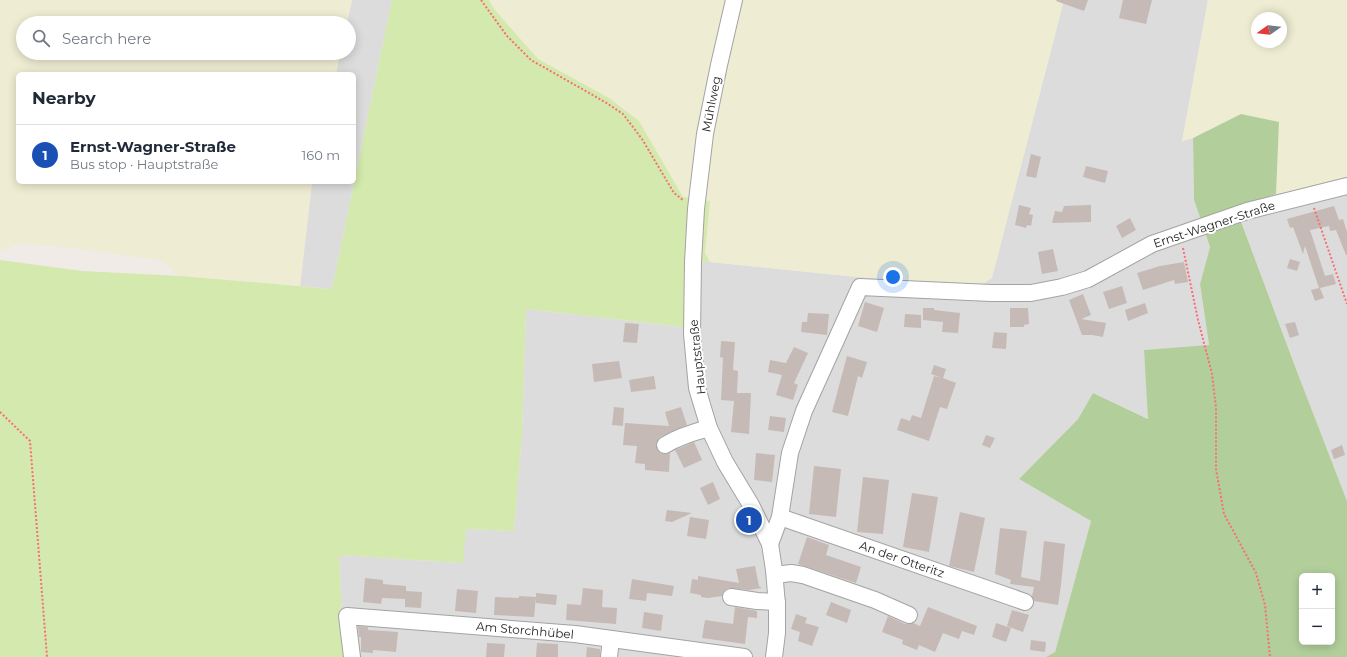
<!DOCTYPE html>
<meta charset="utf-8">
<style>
:root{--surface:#fff;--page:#f6f6f7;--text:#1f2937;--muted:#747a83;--line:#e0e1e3;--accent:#111827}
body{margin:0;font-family:Montserrat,sans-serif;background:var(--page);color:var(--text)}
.controls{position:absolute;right:12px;bottom:12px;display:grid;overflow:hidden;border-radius:6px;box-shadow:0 2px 10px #0003}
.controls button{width:36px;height:36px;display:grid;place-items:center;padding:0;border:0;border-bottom:1px solid var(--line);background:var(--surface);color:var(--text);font:20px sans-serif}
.compass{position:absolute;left:1251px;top:12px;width:36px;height:36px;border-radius:50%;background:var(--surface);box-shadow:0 2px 10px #0003;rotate:255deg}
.you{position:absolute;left:893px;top:277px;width:14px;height:14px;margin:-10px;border:3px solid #fff;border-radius:50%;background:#1a73e8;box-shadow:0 0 0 6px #1a73e833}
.badge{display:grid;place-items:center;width:26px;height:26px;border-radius:50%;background:var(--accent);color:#fff;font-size:13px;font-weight:700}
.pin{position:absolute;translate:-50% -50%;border:2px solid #fff;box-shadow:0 1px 4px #0006}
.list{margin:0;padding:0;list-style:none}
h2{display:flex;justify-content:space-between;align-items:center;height:52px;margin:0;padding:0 16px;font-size:17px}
h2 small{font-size:13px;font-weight:400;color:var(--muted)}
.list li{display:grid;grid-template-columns:26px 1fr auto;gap:12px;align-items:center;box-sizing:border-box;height:60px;padding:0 16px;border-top:1px solid var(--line)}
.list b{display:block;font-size:15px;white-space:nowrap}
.list p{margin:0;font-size:13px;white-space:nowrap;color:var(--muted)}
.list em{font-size:13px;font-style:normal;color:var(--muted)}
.icon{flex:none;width:22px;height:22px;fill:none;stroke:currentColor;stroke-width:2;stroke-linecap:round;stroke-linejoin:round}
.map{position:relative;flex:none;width:1347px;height:657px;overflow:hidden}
.search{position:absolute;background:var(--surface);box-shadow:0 2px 10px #0003;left:16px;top:16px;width:340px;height:44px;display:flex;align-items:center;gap:10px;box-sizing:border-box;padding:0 14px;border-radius:22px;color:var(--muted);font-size:15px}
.panel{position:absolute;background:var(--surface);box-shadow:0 2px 10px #0003;left:16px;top:72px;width:340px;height:112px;border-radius:6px}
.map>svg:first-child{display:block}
.residential{fill:#dddcdd}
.farmland{fill:#eeecd2;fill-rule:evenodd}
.grass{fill:#d3e9ad}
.forest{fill:#b2cf9b;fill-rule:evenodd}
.building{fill:#c5bab5}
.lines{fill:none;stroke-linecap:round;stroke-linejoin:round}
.minor-casing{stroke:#a3a3a3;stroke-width:18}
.path{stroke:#f86f74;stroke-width:2;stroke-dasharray:2 2;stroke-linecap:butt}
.minor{stroke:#fff;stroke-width:16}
.labels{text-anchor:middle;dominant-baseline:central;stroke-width:4;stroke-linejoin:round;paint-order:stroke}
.street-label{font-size:12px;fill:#1f1f1f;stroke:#fff}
</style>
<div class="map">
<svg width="1347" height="657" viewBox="0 0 1347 657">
<rect width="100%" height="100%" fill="#f0ebe6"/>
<g class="residential">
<polygon points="352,0 392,0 332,289 300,286 312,182 354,182 354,74 336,74 340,53 349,53 349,23 347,23"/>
<polygon points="1064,0 1208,0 1182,141 1193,138 1194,200 1210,247 1200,284 1209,346 1144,350 1149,419 1093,393 1078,419 1019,479 1091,521 1055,652 1046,657 347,657 342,619 339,555 462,563 466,529 514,531 522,434 526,309 683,327 686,261 710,262 857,277 980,286 992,277"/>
<polygon points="1347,181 1347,501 1296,369 1236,207 1276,194"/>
</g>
<g class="farmland">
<polygon points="0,0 352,0 347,23 23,23 23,53 340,53 336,74 18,74 18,182 312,182 300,286 180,276 160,260 71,248 19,243 0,252"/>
<polygon points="489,0 1064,0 992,278 980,286 857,277 710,262 705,253 710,201 683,197 639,121 609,98 538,59 494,9"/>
<path d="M1208,0H1347V181L1276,194L1279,122L1241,114L1182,142ZM1257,18H1281V42H1257Z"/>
</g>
<polygon class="grass" points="392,0 489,0 494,9 538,59 609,98 639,121 683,197 710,201 705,253 710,262 686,262 684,327 526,309 522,434 514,531 466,529 463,563 339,555 342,619 347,657 0,657 0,260 82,271 180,276 332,289"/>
<path class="forest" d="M1241,114L1279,122L1276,194L1236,208L1296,369L1347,501V657H1046L1055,652L1091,521L1019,479L1078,419L1093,393L1148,419L1144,350L1209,345L1200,284L1210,247L1194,200L1193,138ZM1302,576H1332V642H1302Z"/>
<g class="building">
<polygon points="1057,0 1088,0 1084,11 1056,1"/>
<polygon points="1123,0 1152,0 1146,24 1119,18"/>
<polygon points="1031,154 1041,157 1036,178 1026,176"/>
<polygon points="1086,166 1108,171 1105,183 1083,177"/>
<polygon points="1019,205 1031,208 1029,214 1033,215 1031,226 1027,225 1026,228 1015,225"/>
<polygon points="1091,205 1091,222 1052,223 1055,211 1062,212 1064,206"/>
<polygon points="1334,206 1339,220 1343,219 1347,232 1347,255 1346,255 1336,230 1330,231 1329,226 1310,230 1325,276 1333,274 1336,284 1320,288 1324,298 1315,301 1311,290 1319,288 1305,246 1303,254 1293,227 1290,228 1287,219"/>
<polygon points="1130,218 1136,230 1122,238 1116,226"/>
<polygon points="1053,249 1058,271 1042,274 1038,252"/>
<polygon points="1290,259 1300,262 1297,271 1287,268"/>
<polygon points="1184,262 1188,282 1175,284 1174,280 1143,290 1137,273 1160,266"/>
<polygon points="1122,286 1127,303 1109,309 1103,292"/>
<polygon points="1083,294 1091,315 1081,319 1106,323 1103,337 1092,335 1082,335 1069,300"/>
<polygon points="865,302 884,308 877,332 858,326"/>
<polygon points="1145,303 1148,313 1128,321 1125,310"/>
<polygon points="923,308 934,308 934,310 960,313 958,333 942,332 943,322 923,320"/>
<polygon points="1010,308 1028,308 1029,324 1024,325 1024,327 1010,327"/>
<polygon points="808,313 829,314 827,335 801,332 802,322 807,322"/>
<polygon points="905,314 921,315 921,328 904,327"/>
<polygon points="1295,322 1299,335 1290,338 1285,324"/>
<polygon points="625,323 639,324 637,343 623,342"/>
<polygon points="994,332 1007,333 1006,349 992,348"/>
<polygon points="721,341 735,342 733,370 738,371 737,393 751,393 749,434 731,432 734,401 721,400 723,358 720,357"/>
<polygon points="794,347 808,353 794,383 798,385 793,400 776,395 782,375 768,372 770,360 786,363"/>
<polygon points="847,356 867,362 862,378 858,376 848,416 832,412"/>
<polygon points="619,361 622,378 594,382 592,364"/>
<polygon points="934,365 946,369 943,378 956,383 947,409 940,407 929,441 897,430 901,418 910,421 912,415 921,418 934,376 942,378 931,374"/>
<polygon points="654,376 656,389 631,392 629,380"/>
<polygon points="614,407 624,408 623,426 612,425"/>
<polygon points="681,407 687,425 660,437 657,440 656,445 657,449 661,453 665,454 670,453 669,472 645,470 645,464 635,463 637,446 623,445 625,423 669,426 665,412"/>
<polygon points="770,416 786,418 784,432 768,430"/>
<polygon points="986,435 995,438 990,448 982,445"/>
<polygon points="694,442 702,460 684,468 675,450"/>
<polygon points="1342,445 1345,455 1334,459 1331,450"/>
<polygon points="756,453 775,455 772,482 754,480"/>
<polygon points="814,466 841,469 836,517 809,514"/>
<polygon points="863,477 889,480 883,534 857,532"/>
<polygon points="713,482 720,499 708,505 700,488"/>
<polygon points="912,493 938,497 929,552 903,547"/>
<polygon points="667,510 692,513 672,522 665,521"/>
<polygon points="960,512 985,518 974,572 949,566"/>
<polygon points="690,517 709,520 706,539 687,536"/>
<polygon points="1000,528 1027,531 1021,577 1040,581 1044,541 1065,544 1061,585 1058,605 1034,601 1032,596 1034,587 1010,584 1011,580 995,574"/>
<polygon points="807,537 829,545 826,555 861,567 856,583 798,564"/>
<polygon points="755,566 759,586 762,588 749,590 728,588 724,591 722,596 708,598 701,597 701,595 690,593 692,579 698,580 698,576 739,583 736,569"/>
<polygon points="365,578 383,580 383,584 406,586 406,591 422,592 421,608 405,607 405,599 382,598 381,604 363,602"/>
<polygon points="632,579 674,586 672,596 647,593 646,601 629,599"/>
<polygon points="583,588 603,590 602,607 617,608 616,624 566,620 567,604 581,605"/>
<polygon points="457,589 478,591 476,613 455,611"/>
<polygon points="536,593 557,595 556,605 536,603"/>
<polygon points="519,596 536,597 534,617 494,615 495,597 519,598"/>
<polygon points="831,602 851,610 847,623 826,615"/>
<polygon points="735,607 757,611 757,618 748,617 745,644 702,638 705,620 733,624"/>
<polygon points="928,607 977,626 974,635 962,631 959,639 943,633 935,652 919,645 917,650 902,644 903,640 882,632 888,616 905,624 913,623 920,626"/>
<polygon points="1012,610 1029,615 1023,632 1007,626"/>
<polygon points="644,612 663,615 661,631 642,628"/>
<polygon points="796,614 807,618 805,623 819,627 812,646 798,641 800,632 791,629"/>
<polygon points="996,623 1011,628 1006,642 992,637"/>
<polygon points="358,626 368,627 368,630 398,632 396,652 373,650 373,653 361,652 361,637 359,637"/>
<polygon points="1031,640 1046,642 1045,652 1030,650"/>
<polygon points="487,643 505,644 504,657 486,657"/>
<polygon points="537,643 558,644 558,657 536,657"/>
<polygon points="587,647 600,649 600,657 586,657"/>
</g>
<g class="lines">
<g class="minor-casing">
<g id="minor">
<polyline points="734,0 719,65 705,134 696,209 693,262 692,334 697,388 709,428 725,462 751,505 770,544 774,570 777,605 777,633 774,657"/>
<path d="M665,445C678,437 694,432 709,428"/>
<polyline points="780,517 1025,602"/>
<polyline points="770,544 780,517 790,453 804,411 860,287 991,293 1031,293 1062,287 1088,279 1152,244 1247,211 1347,186"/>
<polyline points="775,575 791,573 803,575 875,600 909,615"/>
<polyline points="731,597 757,601 777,602"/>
<polyline points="352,657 347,616 575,634 744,657"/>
<polyline points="609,657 611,639"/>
</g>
</g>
<g class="path">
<polyline points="481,0 507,36 531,60 605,102 623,114 642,139 674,193 683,200"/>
<polyline points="1314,208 1347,304"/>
<polyline points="1183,248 1198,320 1212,374 1216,408 1216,469 1224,514 1256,573 1265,605 1270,657"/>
<polyline points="0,412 30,441 47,657"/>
</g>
<use href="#minor" class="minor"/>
</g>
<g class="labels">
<g class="street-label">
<text transform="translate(711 104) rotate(-79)">Mühlweg</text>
<text transform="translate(1214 224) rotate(-18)">Ernst-Wagner-Straße</text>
<text transform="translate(697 357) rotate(-96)">Hauptstraße</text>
<text transform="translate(902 559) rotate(19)">An der Otteritz</text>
<text transform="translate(525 630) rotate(5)">Am Storchhübel</text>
</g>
</g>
</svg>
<div class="controls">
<button>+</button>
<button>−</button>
</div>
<svg class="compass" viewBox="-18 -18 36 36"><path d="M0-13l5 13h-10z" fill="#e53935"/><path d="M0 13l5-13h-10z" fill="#747a83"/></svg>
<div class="you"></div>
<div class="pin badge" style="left:749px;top:520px;background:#1a4fb4">1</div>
<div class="search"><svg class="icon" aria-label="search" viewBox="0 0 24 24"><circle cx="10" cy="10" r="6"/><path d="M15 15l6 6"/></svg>Search here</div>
<section class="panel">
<h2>Nearby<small></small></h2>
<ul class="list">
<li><span class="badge" style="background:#1a4fb4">1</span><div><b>Ernst-Wagner-Straße</b><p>Bus stop · Hauptstraße</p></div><em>160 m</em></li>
</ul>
</section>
</div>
